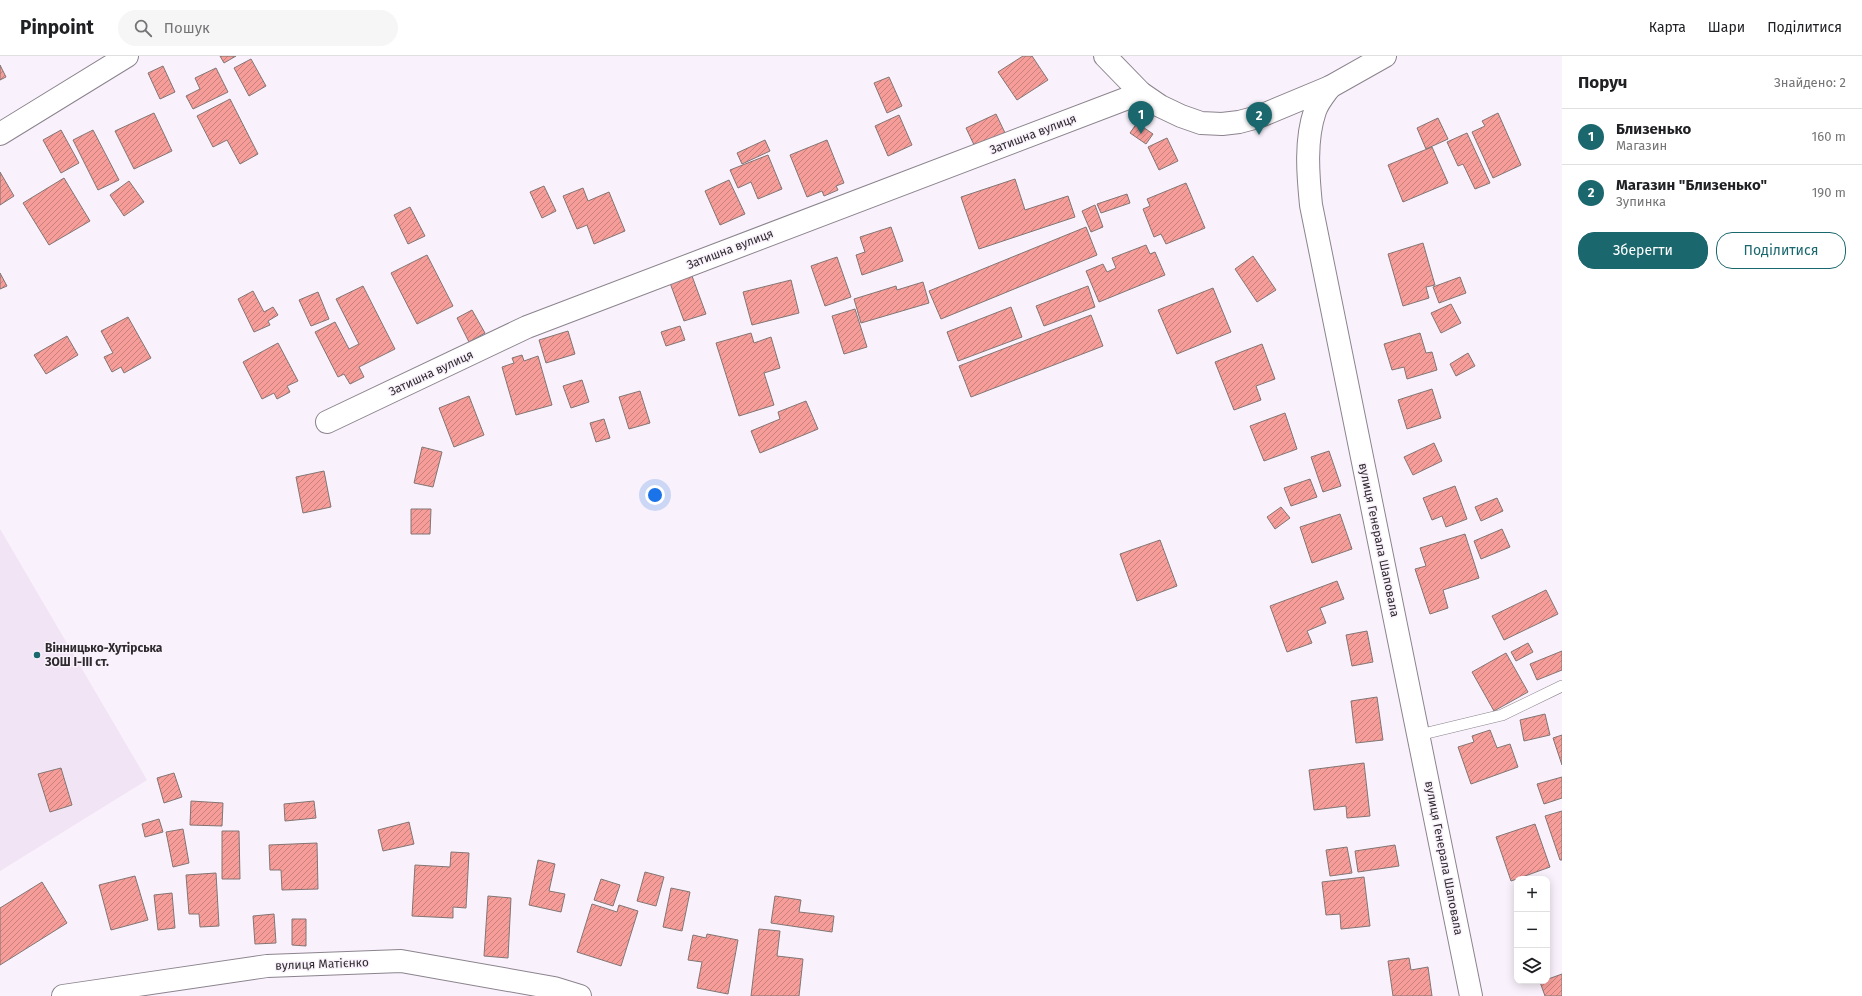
<!DOCTYPE html>
<html lang="uk">
<meta charset="utf-8">
<style>
:root{--surface:#fff;--page:#f6f6f6;--text:#202124;--muted:#757577;--line:#e0e0e0;--accent:#1a676d}
body{margin:0;font-family:"Fira Sans",sans-serif;background:var(--page);color:var(--text)}
.controls{position:absolute;right:12px;bottom:12px;display:grid;overflow:hidden;border-radius:8px;box-shadow:0 2px 10px #0003}
.controls button{width:36px;height:36px;display:grid;place-items:center;padding:0;border:0;border-bottom:1px solid var(--line);background:var(--surface);color:var(--text);font:20px sans-serif}
.you{position:absolute;left:655px;top:439px;width:14px;height:14px;margin:-10px;border:3px solid #fff;border-radius:50%;background:#1a73e8;box-shadow:0 0 0 6px #1a73e833}
.badge{display:grid;place-items:center;width:26px;height:26px;border-radius:50%;background:var(--accent);color:#fff;font-size:13px;font-weight:700}
.pin{position:absolute;translate:-50% -33px;filter:drop-shadow(0 1px 2px #0008)}
.pin::after{content:'';position:absolute;top:21px;width:14px;height:12px;background:inherit;clip-path:polygon(0 0,100% 0,50% 100%)}
.list{margin:0;padding:0;list-style:none}
h2{display:flex;justify-content:space-between;align-items:center;height:52px;margin:0;padding:0 16px;font-size:17px}
h2 small{font-size:13px;font-weight:400;color:var(--muted)}
.list li{display:grid;grid-template-columns:26px 1fr auto;gap:12px;align-items:center;box-sizing:border-box;height:56px;padding:0 16px;border-top:1px solid var(--line)}
.list b{display:block;font-size:15px;white-space:nowrap}
.list p{margin:0;font-size:13px;white-space:nowrap;color:var(--muted)}
.list em{font-size:13px;font-style:normal;color:var(--muted)}
.actions{display:flex;gap:8px;padding:12px 16px}
.actions a{flex:1;padding:9px 0;border:1px solid var(--accent);border-radius:16px;text-align:center;font-size:14px;color:var(--accent)}
.actions .main{background:var(--accent);color:#fff}
.icon{flex:none;width:22px;height:22px;fill:none;stroke:currentColor;stroke-width:2;stroke-linecap:round;stroke-linejoin:round}
.map{position:relative;flex:none;width:1562px;height:940px;overflow:hidden}
header{display:flex;align-items:center;gap:24px;box-sizing:border-box;height:56px;padding:0 20px;background:var(--surface);border-bottom:1px solid var(--line)}
header strong{font-size:19px}
nav{display:flex;gap:22px;margin-inline-start:auto;font-size:14px}
.search{width:280px;height:36px;background:var(--page);display:flex;align-items:center;gap:10px;box-sizing:border-box;padding:0 14px;border-radius:22px;color:var(--muted);font-size:15px}
main{display:flex}
aside{flex:1;background:var(--surface)}
.map>svg:first-child{display:block}
.built{fill:#f1e4f5}
.building{fill:url(#building-hatch);stroke:#827574}
.lines{fill:none;stroke-linecap:round;stroke-linejoin:round}
.lane-casing{stroke:#8b838d;stroke-width:12}
.street-casing{stroke:#8b838d;stroke-width:24}
.lane{stroke:#fff;stroke-width:11}
.street{stroke:#fff;stroke-width:22}
.poi-dot{fill:#1a676d;stroke:#f9f1fb;stroke-width:1.5}
.labels{text-anchor:middle;dominant-baseline:central;stroke-width:3;stroke-linejoin:round;paint-order:stroke}
.street-label{font-size:12px;fill:#2e2a2e;stroke:#f9f1fb}
.poi-label{font-size:12px;font-weight:bold;fill:#2e2a2e;stroke:#f9f1fb;text-anchor:start}
</style>
<header>
<strong>Pinpoint</strong>
<div class="search"><svg class="icon" aria-label="search" viewBox="0 0 24 24"><circle cx="10" cy="10" r="6"/><path d="M15 15l6 6"/></svg>Пошук</div>
<nav><a>Карта</a><a>Шари</a><a>Поділитися</a></nav>
</header>
<main>
<div class="map">
<svg width="1562" height="940" viewBox="0 0 1562 940">
<defs>
<pattern id="building-hatch" width="6" height="6" patternUnits="userSpaceOnUse"><rect width="6" height="6" fill="#f79d99"/><path d="M-1 1l2-2M0 6l6-6M5 7l2-2" fill="none" stroke="#c8807d"/></pattern>
</defs>
<rect width="100%" height="100%" fill="#f9f1fb"/>
<polygon class="built" points="0,473 147,724 0,815"/>
<g class="building">
<polygon points="220,0 236,0 224,7"/>
<polygon points="1023,0 1032,0 1048,24 1017,44 998,16"/>
<polygon points="251,3 266,30 249,40 234,12"/>
<polygon points="0,9 6,21 0,24"/>
<polygon points="163,10 175,36 160,43 148,17"/>
<polygon points="216,12 228,36 193,53 186,40 200,33 195,22"/>
<polygon points="889,21 902,50 887,57 874,27"/>
<polygon points="230,43 258,98 240,108 227,84 213,91 197,60"/>
<polygon points="154,57 172,95 134,113 115,75"/>
<polygon points="1498,57 1521,109 1493,122 1472,76 1485,70 1482,65"/>
<polygon points="996,58 1006,79 976,93 966,72"/>
<polygon points="899,59 912,89 888,100 875,70"/>
<polygon points="1438,62 1448,83 1426,93 1417,72"/>
<polygon points="1137,67 1153,78 1146,88 1130,77"/>
<polygon points="61,74 79,107 61,117 43,84"/>
<polygon points="93,74 119,124 98,134 73,84"/>
<polygon points="1467,77 1490,127 1475,133 1463,108 1458,110 1447,86"/>
<polygon points="1167,82 1178,105 1159,114 1148,91"/>
<polygon points="765,84 770,95 742,108 737,97"/>
<polygon points="827,84 844,127 836,130 838,134 824,140 822,135 807,141 790,99"/>
<polygon points="1432,91 1448,127 1403,146 1388,109"/>
<polygon points="768,99 782,133 758,143 751,126 738,132 730,114"/>
<polygon points="0,116 14,140 0,149"/>
<polygon points="64,122 90,165 49,189 23,147"/>
<polygon points="1015,123 1025,154 1068,140 1075,161 979,193 961,141"/>
<polygon points="729,124 745,158 720,169 705,135"/>
<polygon points="129,125 144,146 124,160 110,139"/>
<polygon points="1186,127 1205,172 1166,188 1161,178 1154,181 1143,153 1150,150 1147,143"/>
<polygon points="544,130 556,155 542,162 530,136"/>
<polygon points="583,132 588,145 609,136 625,175 594,188 587,169 577,173 563,140"/>
<polygon points="1127,138 1130,147 1101,157 1097,148"/>
<polygon points="1095,149 1103,171 1091,176 1082,155"/>
<polygon points="410,151 425,180 408,188 394,159"/>
<polygon points="891,171 903,205 862,219 856,199 865,196 860,181"/>
<polygon points="1086,171 1097,199 941,263 929,235"/>
<polygon points="1423,187 1435,229 1426,231 1429,242 1403,250 1388,198"/>
<polygon points="1146,189 1150,198 1155,196 1165,219 1099,246 1086,215 1103,208 1107,216 1116,212 1112,202"/>
<polygon points="427,199 453,250 417,268 391,217"/>
<polygon points="1253,200 1276,234 1257,246 1235,213"/>
<polygon points="837,201 851,241 825,250 811,210"/>
<polygon points="0,217 7,230 0,233"/>
<polygon points="692,220 706,258 684,265 670,227"/>
<polygon points="1460,221 1466,237 1439,247 1433,231"/>
<polygon points="791,224 799,257 752,269 743,236"/>
<polygon points="923,226 929,247 861,267 854,243 896,230 897,234"/>
<polygon points="363,230 395,293 359,311 364,321 350,328 344,318 338,321 315,276 335,266 349,293 359,288 336,243"/>
<polygon points="1088,230 1095,251 1044,270 1036,250"/>
<polygon points="1213,232 1231,276 1177,298 1158,254"/>
<polygon points="253,235 264,256 273,251 278,259 268,265 270,269 254,276 238,243"/>
<polygon points="318,236 329,263 311,270 299,244"/>
<polygon points="1451,248 1461,267 1441,277 1431,257"/>
<polygon points="1011,251 1022,281 958,305 947,276"/>
<polygon points="855,253 867,291 844,298 832,260"/>
<polygon points="472,254 485,277 469,286 457,262"/>
<polygon points="1091,259 1103,290 971,341 959,310"/>
<polygon points="128,261 151,302 124,317 121,311 112,316 104,301 113,297 101,275"/>
<polygon points="680,270 685,284 666,290 661,276"/>
<polygon points="568,275 575,298 546,307 539,284"/>
<polygon points="751,277 754,287 771,281 780,312 764,317 774,349 739,360 716,287"/>
<polygon points="1420,277 1426,297 1432,296 1437,314 1407,323 1404,311 1392,314 1384,288"/>
<polygon points="67,280 78,299 46,318 34,299"/>
<polygon points="278,287 298,325 287,330 290,336 277,343 274,337 262,343 243,306"/>
<polygon points="1262,288 1275,323 1256,330 1261,344 1234,354 1215,306"/>
<polygon points="1468,297 1475,310 1456,320 1450,308"/>
<polygon points="522,299 524,305 538,300 552,349 516,359 502,311 514,307 512,302"/>
<polygon points="582,324 589,346 571,352 563,330"/>
<polygon points="1432,333 1441,362 1407,373 1398,344"/>
<polygon points="640,335 650,367 629,373 619,341"/>
<polygon points="469,340 484,379 454,391 439,352"/>
<polygon points="806,345 818,373 760,397 751,375 780,363 778,356"/>
<polygon points="1285,357 1297,393 1264,405 1250,370"/>
<polygon points="604,363 610,382 596,386 590,367"/>
<polygon points="1434,387 1442,405 1413,419 1404,401"/>
<polygon points="422,391 442,396 433,431 414,427"/>
<polygon points="1329,395 1341,430 1323,436 1311,401"/>
<polygon points="324,415 331,451 303,457 296,421"/>
<polygon points="1310,423 1317,441 1291,450 1284,432"/>
<polygon points="1455,430 1467,463 1446,471 1442,460 1432,464 1423,442"/>
<polygon points="1497,442 1503,455 1481,465 1475,451"/>
<polygon points="1281,451 1290,462 1275,473 1267,461"/>
<polygon points="411,453 431,453 430,478 411,478"/>
<polygon points="1340,458 1352,493 1312,507 1300,471"/>
<polygon points="1502,473 1510,491 1481,503 1474,485"/>
<polygon points="1465,478 1479,522 1443,534 1448,552 1430,558 1415,513 1426,510 1420,492"/>
<polygon points="1160,484 1177,530 1137,545 1120,498"/>
<polygon points="1337,525 1344,543 1320,552 1326,567 1307,575 1312,587 1287,596 1270,550"/>
<polygon points="1546,534 1558,558 1504,584 1492,560"/>
<polygon points="1367,575 1373,606 1352,610 1346,579"/>
<polygon points="1528,587 1533,596 1516,605 1511,596"/>
<polygon points="1562,595 1562,614 1537,624 1530,608"/>
<polygon points="1506,597 1528,636 1494,655 1472,616"/>
<polygon points="1377,641 1383,684 1356,687 1351,645"/>
<polygon points="1545,658 1550,679 1524,685 1520,664"/>
<polygon points="1490,674 1497,692 1510,688 1518,711 1471,728 1458,691 1474,686 1472,680"/>
<polygon points="1562,679 1562,709 1553,682"/>
<polygon points="1364,707 1370,760 1347,762 1346,750 1314,754 1309,714"/>
<polygon points="61,712 72,749 50,756 38,718"/>
<polygon points="174,717 182,741 164,747 157,722"/>
<polygon points="1562,721 1562,742 1544,748 1537,728"/>
<polygon points="191,745 223,747 222,770 190,769"/>
<polygon points="314,745 316,762 285,765 284,748"/>
<polygon points="1562,755 1562,804 1560,804 1545,760"/>
<polygon points="159,763 163,776 145,781 142,768"/>
<polygon points="409,766 414,788 383,795 378,774"/>
<polygon points="1535,768 1550,811 1511,825 1496,781"/>
<polygon points="183,773 189,807 173,811 166,776"/>
<polygon points="222,775 239,775 240,823 222,823"/>
<polygon points="317,787 318,833 282,834 281,814 270,814 269,789"/>
<polygon points="1395,789 1399,810 1358,816 1355,795"/>
<polygon points="1347,791 1352,817 1330,820 1326,794"/>
<polygon points="451,796 469,797 466,852 453,851 453,862 412,860 415,809 450,811"/>
<polygon points="538,804 555,808 549,835 565,838 561,856 529,849"/>
<polygon points="645,816 664,821 656,850 637,845"/>
<polygon points="216,817 219,870 200,871 199,858 189,858 186,819"/>
<polygon points="135,820 148,864 111,874 99,829"/>
<polygon points="1364,821 1370,870 1341,873 1340,858 1326,859 1322,826"/>
<polygon points="601,823 620,829 613,850 594,844"/>
<polygon points="42,826 67,867 0,909 0,852"/>
<polygon points="671,832 690,836 682,875 663,871"/>
<polygon points="172,837 175,872 158,874 154,839"/>
<polygon points="488,840 511,842 508,902 484,900"/>
<polygon points="775,840 801,844 799,856 834,860 832,876 771,867"/>
<polygon points="592,848 617,856 619,849 638,855 621,910 577,896"/>
<polygon points="274,858 276,887 255,888 253,860"/>
<polygon points="292,863 306,863 306,890 292,889"/>
<polygon points="759,873 780,875 777,900 803,903 799,940 751,940"/>
<polygon points="707,878 738,884 728,938 697,932 702,906 688,904 693,879 706,882"/>
<polygon points="1409,902 1411,914 1428,911 1432,940 1393,940 1388,905"/>
<polygon points="1562,918 1562,940 1545,940 1540,926"/>
</g>
<g class="lines">
<g class="lane-casing">
<polyline id="lane" points="1419,679 1502,659 1562,630"/>
</g>
<g class="street-casing">
<g id="street">
<polyline points="1105,0 1141,37 1160,50 1181,60 1201,67 1222,68 1239,66 1258,61 1330,31 1385,0"/>
<path d="M1330,31C1325,38 1318,46 1315,55C1305,84 1308,119 1311,149L1471,940"/>
<polyline points="0,78 127,0"/>
<polyline points="327,366 527,271 1141,37"/>
<polyline points="63,940 267,910 401,905 554,932 580,940"/>
</g>
</g>
<use href="#lane" class="lane"/>
<use href="#street" class="street"/>
</g>
<circle class="poi-dot" cx="37" cy="599" r="4"/>
<g class="labels">
<g class="street-label">
<text transform="translate(1033 78) rotate(-21)">Затишна вулиця</text>
<text transform="translate(730 193) rotate(-21)">Затишна вулиця</text>
<text transform="translate(431 317) rotate(-25)">Затишна вулиця</text>
<text transform="translate(1379 484) rotate(78)">вулиця Генерала Шаповала</text>
<text transform="translate(1444 802) rotate(79)">вулиця Генерала Шаповала</text>
<text transform="translate(322 908) rotate(-2)">вулиця Матієнко</text>
</g>
<g class="poi-label">
<text x="45" y="592">Вінницько-Хутірська<tspan x="45" dy="14">ЗОШ І-ІІІ ст.</tspan></text>
</g>
</g>
</svg>
<div class="controls">
<button>+</button>
<button>−</button>
<button><svg class="icon" aria-label="layers" viewBox="0 0 24 24"><path d="M12 4l9 5-9 5-9-5zM3 14l9 5 9-5"/></svg></button>
</div>
<div class="you"></div>
<div class="pin badge" style="left:1141px;top:78px">1</div>
<div class="pin badge" style="left:1259px;top:79px">2</div>
</div>
<aside>
<h2>Поруч<small>Знайдено: 2</small></h2>
<ul class="list">
<li><span class="badge">1</span><div><b>Близенько</b><p>Магазин</p></div><em>160 m</em></li>
<li><span class="badge">2</span><div><b>Магазин &quot;Близенько&quot;</b><p>Зупинка</p></div><em>190 m</em></li>
</ul>
<div class="actions"><a class="main">Зберегти</a><a>Поділитися</a></div>
</aside>
</main>
